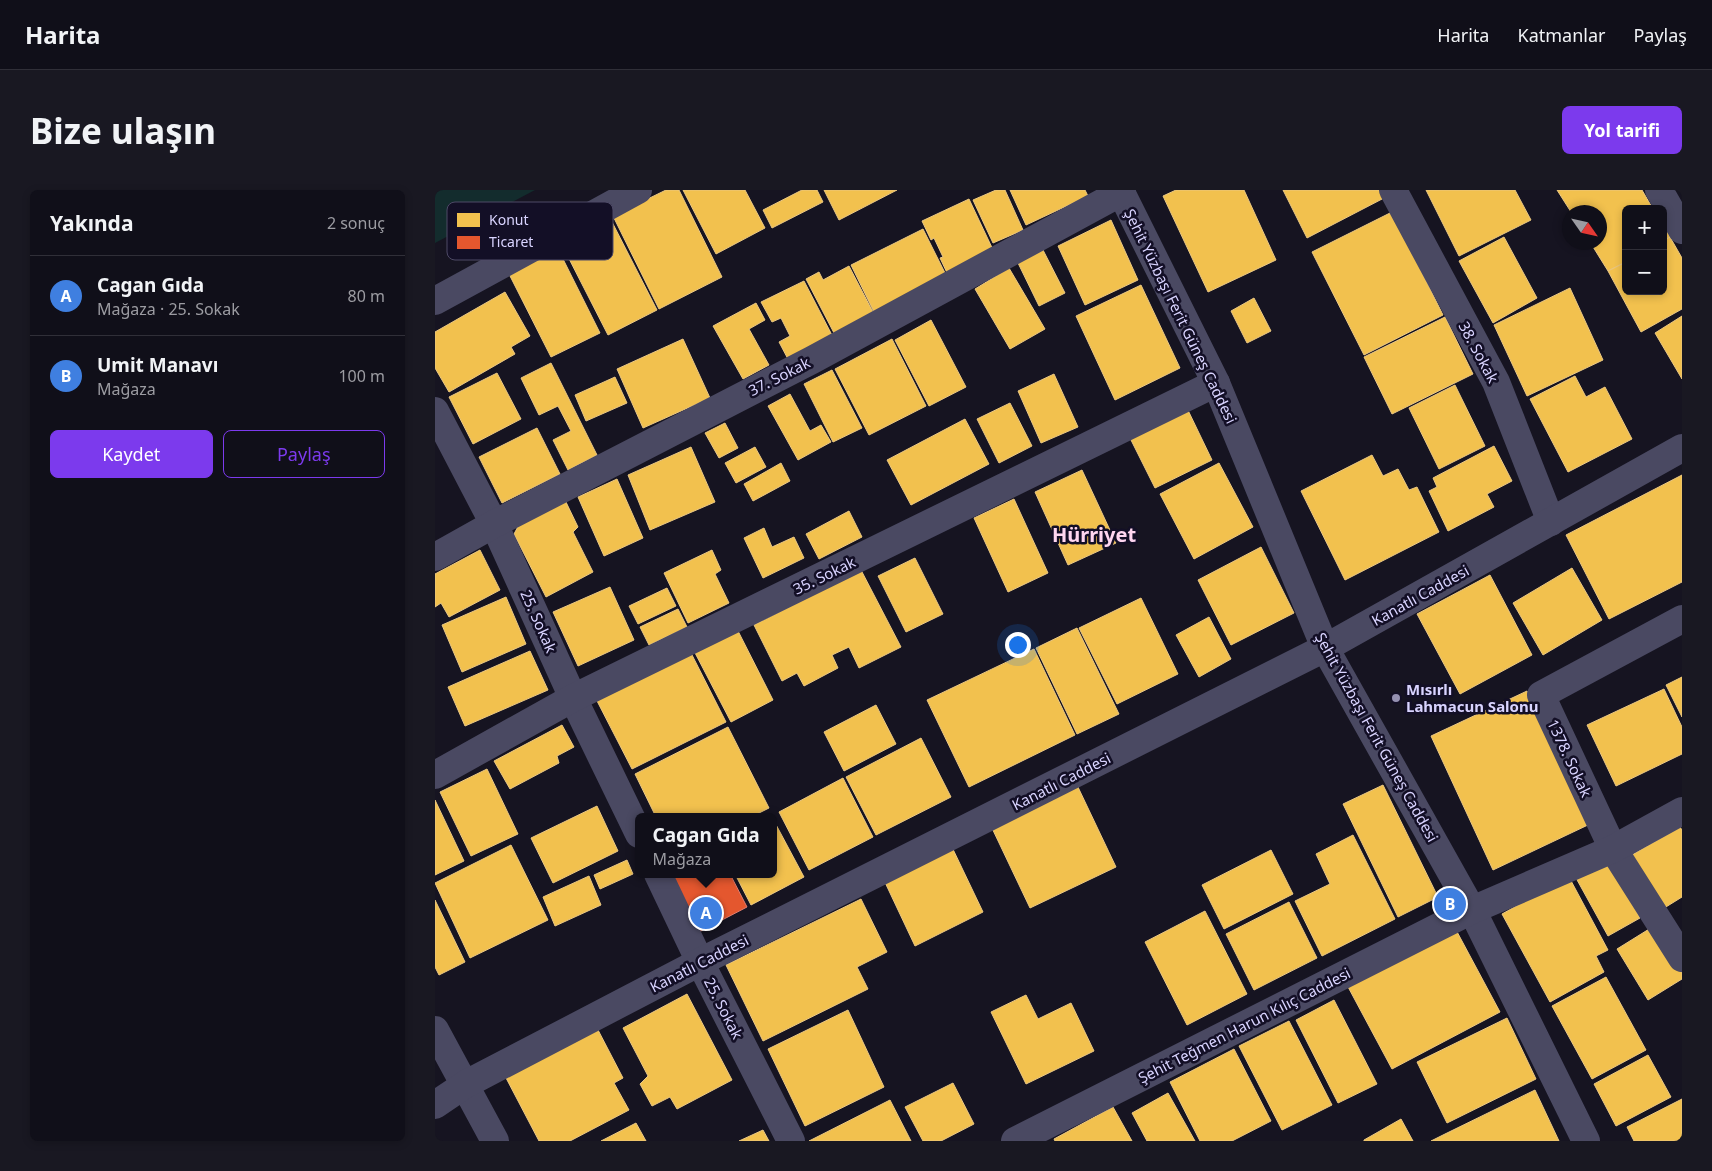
<!DOCTYPE html>
<html lang="tr">
<meta charset="utf-8">
<style>
:root{--surface:#100f19;--page:#191822;--text:#f1f3f6;--muted:#9c9ca2;--line:#302f38;--accent:#7c3aed}
body{margin:0;font-family:"Noto Sans",sans-serif;background:var(--page);color:var(--text)}
.controls{position:absolute;right:15px;top:15px;display:grid;overflow:hidden;border-radius:8px;box-shadow:0 2px 8px #0003}
.controls button{width:45px;height:45px;display:grid;place-items:center;padding:0;border:0;border-bottom:1px solid var(--line);background:var(--surface);color:var(--text);font:25px sans-serif}
.compass{position:absolute;left:1127px;top:15px;width:45px;height:45px;border-radius:50%;background:var(--surface);box-shadow:0 2px 8px #0003;rotate:124deg}
.you{position:absolute;left:582px;top:454px;width:18px;height:18px;margin:-12px;border:4px solid #fff;border-radius:50%;background:#1a73e8;box-shadow:0 0 0 8px #1a73e833}
.badge{display:grid;place-items:center;width:32px;height:32px;border-radius:50%;background:var(--accent);color:#fff;font-size:16px;font-weight:700}
.pin{position:absolute;translate:-50% -50%;border:2px solid #fff;box-shadow:0 1px 5px #0006}
.popup{position:absolute;left:200px;top:623px;width:142px;height:65px;box-sizing:border-box;display:grid;place-content:center;border-radius:8px;background:var(--surface);filter:drop-shadow(0 1px 4px #0005);font-size:16px;white-space:nowrap;color:var(--muted)}
.popup b{font-size:19px;color:var(--text)}
.popup::after{content:'';position:absolute;left:50%;top:100%;margin-left:-10px;border:10px solid transparent;border-top-color:var(--surface)}
.list{margin:0;padding:0;list-style:none}
h2{display:flex;justify-content:space-between;align-items:center;height:65px;margin:0;padding:0 20px;font-size:21px}
h2 small{font-size:16px;font-weight:400;color:var(--muted)}
.list li{display:grid;grid-template-columns:32px 1fr auto;gap:15px;align-items:center;box-sizing:border-box;height:80px;padding:0 20px;border-top:1px solid var(--line)}
.list b{display:block;font-size:19px;white-space:nowrap}
.list p{margin:0;font-size:16px;white-space:nowrap;color:var(--muted)}
.list em{font-size:16px;font-style:normal;color:var(--muted)}
.actions{display:flex;gap:10px;padding:15px 20px}
.actions a{flex:1;padding:11px 0;border:1px solid var(--accent);border-radius:8px;text-align:center;font-size:18px;color:var(--accent)}
.actions .main{background:var(--accent);color:#fff}
.map{position:relative;flex:none;width:1247px;height:951px;overflow:hidden;border-radius:8px}
header{display:flex;align-items:center;gap:30px;box-sizing:border-box;height:70px;padding:0 25px;background:var(--surface);border-bottom:1px solid var(--line)}
header strong{font-size:24px}
nav{display:flex;gap:28px;margin-inline-start:auto;font-size:18px}
.intro{display:flex;align-items:center;justify-content:space-between;box-sizing:border-box;height:120px;padding:0 30px}
h1{margin:0;font-size:35px}
.button{padding:12px 22px;border-radius:8px;background:var(--accent);color:#fff;font-size:18px;font-weight:700}
main{display:flex;gap:30px;padding:0 30px}
aside{flex:1;background:var(--surface);border-radius:8px;box-shadow:0 2px 8px #0003}
.map>svg:first-child{display:block}
.green{fill:#132c2d}
.homes{fill:#f2c14e;stroke:#eac783}
.shops{fill:#e4572e;stroke:#e17c6d}
.lines{fill:none;stroke-linecap:round;stroke-linejoin:round}
.minor{stroke:#4a4962;stroke-width:28}
.poi-dot{fill:#9591b1;stroke:#130f26;stroke-width:2}
.labels{text-anchor:middle;dominant-baseline:central;stroke-width:5;stroke-linejoin:round;paint-order:stroke}
.street-label{font-size:15px;fill:#d9d4ff;stroke:#130f26}
.poi-label{font-size:15px;font-weight:bold;fill:#d9d4ff;stroke:#130f26;text-anchor:start}
.district-label{font-size:20px;font-weight:bold;fill:#ffd6f0;stroke:#130f26}
.key{fill:#130f26;stroke:#4e4a67;stroke-width:1}
.key-label{font-size:14px;fill:#d9d4ff}
</style>
<header>
<strong>Harita</strong>
<nav><a>Harita</a><a>Katmanlar</a><a>Paylaş</a></nav>
</header>
<div class="intro"><h1>Bize ulaşın</h1><a class="button">Yol tarifi</a></div>
<main>
<aside>
<h2>Yakında<small>2 sonuç</small></h2>
<ul class="list">
<li><span class="badge" style="background:#3f7fe0">A</span><div><b>Cagan Gıda</b><p>Mağaza · 25. Sokak</p></div><em>80 m</em></li>
<li><span class="badge" style="background:#3f7fe0">B</span><div><b>Umit Manavı</b><p>Mağaza</p></div><em>100 m</em></li>
</ul>
<div class="actions"><a class="main">Kaydet</a><a>Paylaş</a></div>
</aside>
<div class="map">
<svg width="1247" height="951" viewBox="0 0 1247 951">
<rect width="100%" height="100%" fill="#161421"/>
<polygon class="green" points="0,0 100,0 0,53"/>
<g class="homes">
<polygon points="231,0 244,0 287,87 224,119 178,26"/>
<polygon points="248,0 310,0 330,38 281,64"/>
<polygon points="367,0 382,0 388,12 337,38 328,20"/>
<polygon points="389,0 462,0 404,30"/>
<polygon points="561,0 570,0 588,40 558,53 538,10"/>
<polygon points="575,0 650,0 653,6 591,35"/>
<polygon points="741,0 809,0 841,70 773,102 728,6"/>
<polygon points="848,0 945,0 949,8 872,48"/>
<polygon points="991,0 1080,0 1096,30 1024,66"/>
<polygon points="1122,0 1207,0 1218,19 1191,19 1191,72 1173,81 1155,52 1164,52 1164,22 1136,22"/>
<polygon points="534,9 560,64 514,87 505,68 508,67 499,48 496,50 487,31"/>
<polygon points="957,22 1008,125 929,165 877,62"/>
<polygon points="175,28 222,120 173,145 126,53"/>
<polygon points="676,30 703,90 650,115 623,56"/>
<polygon points="1228,35 1235,47 1228,51"/>
<polygon points="488,39 511,85 439,122 416,75"/>
<polygon points="1069,47 1102,108 1058,133 1024,71"/>
<polygon points="1235,47 1247,68 1247,119 1206,142 1173,81 1191,72 1191,101 1228,101 1228,51"/>
<polygon points="122,57 165,143 116,167 73,82"/>
<polygon points="608,60 630,103 604,116 583,73"/>
<polygon points="414,76 438,122 399,143 371,89 384,82 388,90"/>
<polygon points="574,78 610,139 575,159 540,99"/>
<polygon points="369,91 399,149 354,171 344,152 355,146 346,128 337,132 326,112"/>
<polygon points="706,95 745,178 680,210 641,126"/>
<polygon points="1135,98 1168,170 1092,206 1059,135"/>
<polygon points="70,102 95,146 76,157 80,164 14,202 0,178 0,142"/>
<polygon points="819,108 836,141 812,153 796,121"/>
<polygon points="321,113 330,130 314,139 334,175 308,189 278,136"/>
<polygon points="1247,126 1247,189 1220,143"/>
<polygon points="1010,127 1038,184 957,224 929,167"/>
<polygon points="496,130 531,197 494,216 460,150"/>
<polygon points="248,149 275,208 208,238 182,179"/>
<polygon points="457,149 491,216 434,245 400,179"/>
<polygon points="116,173 162,265 133,280 118,250 136,241 123,216 104,225 86,188"/>
<polygon points="397,180 427,238 398,252 369,194"/>
<polygon points="62,183 86,229 38,254 14,207"/>
<polygon points="619,184 643,237 606,253 583,201"/>
<polygon points="1140,186 1151,207 1170,197 1197,249 1133,282 1095,209"/>
<polygon points="180,187 192,213 151,231 140,205"/>
<polygon points="1020,195 1050,256 1004,279 974,218"/>
<polygon points="355,204 375,241 386,235 396,252 363,270 333,216"/>
<polygon points="575,213 597,256 564,273 542,229"/>
<polygon points="750,214 777,270 720,298 692,242"/>
<polygon points="530,229 554,274 476,315 452,270"/>
<polygon points="290,233 303,258 284,268 270,243"/>
<polygon points="102,238 125,284 67,313 44,267"/>
<polygon points="1059,256 1077,291 1052,304 1059,317 1013,341 994,301 1002,297 998,288"/>
<polygon points="256,257 280,312 215,340 193,285"/>
<polygon points="320,257 331,277 301,293 290,273"/>
<polygon points="937,265 948,286 963,279 974,300 982,297 1004,342 910,390 866,301"/>
<polygon points="346,273 355,291 318,311 309,294"/>
<polygon points="784,273 818,337 759,369 725,304"/>
<polygon points="647,280 681,353 633,375 600,302"/>
<polygon points="1247,285 1247,392 1174,429 1131,345"/>
<polygon points="182,289 208,348 169,366 143,307"/>
<polygon points="579,309 613,383 573,402 539,328"/>
<polygon points="130,310 143,337 138,342 158,382 111,407 79,344 87,329"/>
<polygon points="414,321 427,347 384,369 371,344"/>
<polygon points="329,338 337,357 359,347 369,368 328,388 309,348"/>
<polygon points="826,357 859,423 796,455 763,390"/>
<polygon points="45,360 65,400 14,427 6,413 0,417 0,384"/>
<polygon points="277,360 286,380 280,384 294,413 253,433 229,383"/>
<polygon points="480,368 508,424 471,442 443,386"/>
<polygon points="1137,378 1167,430 1108,465 1078,413"/>
<polygon points="426,380 466,457 424,478 414,457 397,465 403,478 369,496 362,483 347,491 319,435"/>
<polygon points="1055,385 1097,465 1025,504 982,424"/>
<polygon points="175,397 199,450 143,476 118,422"/>
<polygon points="232,398 241,416 203,434 194,416"/>
<polygon points="71,407 91,454 27,482 7,435"/>
<polygon points="706,408 743,484 682,514 644,438"/>
<polygon points="243,419 252,437 214,455 205,437"/>
<polygon points="774,427 796,469 764,487 741,445"/>
<polygon points="301,437 338,510 296,532 258,459"/>
<polygon points="642,438 684,524 642,544 601,458"/>
<polygon points="254,459 291,532 197,579 160,507"/>
<polygon points="599,459 640,545 534,597 492,510"/>
<polygon points="95,461 113,500 30,536 13,497"/>
<polygon points="1247,487 1247,527 1231,495"/>
<polygon points="1229,499 1247,537 1247,564 1181,596 1152,535"/>
<polygon points="1092,501 1155,634 1058,680 996,546"/>
<polygon points="441,515 461,554 409,581 389,542"/>
<polygon points="127,535 139,557 122,566 124,573 75,599 59,571"/>
<polygon points="293,537 334,618 316,627 221,627 200,584"/>
<polygon points="486,548 516,607 441,645 411,587"/>
<polygon points="52,579 83,644 36,666 5,602"/>
<polygon points="408,588 438,647 374,680 344,622"/>
<polygon points="642,595 681,677 595,718 556,636"/>
<polygon points="948,595 1003,707 963,727 908,614"/>
<polygon points="0,610 29,671 0,685"/>
<polygon points="162,616 183,661 118,693 96,648"/>
<polygon points="338,629 369,687 316,715 300,684 338,684"/>
<polygon points="1245,637 1247,640 1247,707 1226,720 1195,666"/>
<polygon points="918,645 960,729 887,766 860,711 895,694 881,664"/>
<polygon points="515,653 548,722 480,756 447,686"/>
<polygon points="76,655 113,730 35,768 0,693"/>
<polygon points="836,660 858,704 789,739 767,695"/>
<polygon points="192,670 198,684 165,699 159,685"/>
<polygon points="1174,670 1205,728 1173,746 1141,688"/>
<polygon points="154,686 166,715 120,736 108,707"/>
<polygon points="1134,687 1173,760 1161,766 1169,782 1115,812 1067,724"/>
<polygon points="426,709 452,762 422,777 433,799 328,851 291,775"/>
<polygon points="0,710 30,772 4,785 0,777"/>
<polygon points="854,712 882,768 819,800 791,744"/>
<polygon points="770,721 812,804 752,835 710,752"/>
<polygon points="1219,736 1247,783 1247,789 1213,810 1182,759"/>
<polygon points="1020,738 1065,822 957,879 912,795"/>
<polygon points="1171,787 1211,860 1157,889 1117,816"/>
<polygon points="252,804 297,890 242,919 235,907 217,916 205,894 213,886 188,838"/>
<polygon points="591,805 603,829 636,813 659,861 591,894 556,822"/>
<polygon points="899,810 942,894 903,913 861,830"/>
<polygon points="413,820 449,897 370,936 333,859"/>
<polygon points="1072,828 1101,889 1012,933 982,872"/>
<polygon points="854,831 897,915 847,940 804,856"/>
<polygon points="162,838 188,888 179,893 194,920 135,951 104,951 70,886"/>
<polygon points="799,859 836,931 797,951 765,951 735,892"/>
<polygon points="1213,865 1236,907 1181,936 1159,894"/>
<polygon points="518,893 539,934 506,951 488,951 470,917"/>
<polygon points="1100,900 1124,951 996,951 1010,944"/>
<polygon points="733,903 760,951 712,951 697,923"/>
<polygon points="1247,909 1247,951 1199,951 1192,937"/>
<polygon points="455,910 476,951 374,951"/>
<polygon points="678,917 697,951 620,951 619,949"/>
<polygon points="966,929 978,951 929,951 929,950"/>
<polygon points="201,933 211,951 166,951"/>
<polygon points="328,940 334,951 304,951"/>
</g>
<polygon class="shops" points="234,684 295,684 312,717 264,742"/>
<g class="lines">
<g class="minor">
<polyline points="685,0 781,193 890,458 1037,720 1151,951"/>
<polyline points="958,0 1061,192 1116,332"/>
<polyline points="1224,0 1247,40"/>
<polyline points="0,111 203,0"/>
<polyline points="0,221 59,334 138,508 204,644"/>
<polyline points="0,367 59,334 377,170 687,2"/>
<polyline points="1247,429 1106,505 1178,659 1247,768"/>
<polyline points="0,585 138,508 781,193"/>
<polyline points="223,684 265,772 356,951"/>
<polyline points="0,840 60,951"/>
<polyline points="0,915 31,894 265,772 890,458 1247,258"/>
<polyline points="580,951 1037,720 1178,659 1247,621"/>
</g>
</g>
<circle class="poi-dot" cx="961" cy="508" r="5"/>
<g class="labels">
<g class="street-label">
<text transform="translate(746 126) rotate(64)">Şehit Yüzbaşı Ferit Güneş Caddesi</text>
<text transform="translate(1044 162) rotate(62)">38. Sokak</text>
<text transform="translate(344 186) rotate(-27)">37. Sokak</text>
<text transform="translate(389 385) rotate(-26)">35. Sokak</text>
<text transform="translate(985 405) rotate(-29)">Kanatlı Caddesi</text>
<text transform="translate(104 431) rotate(66)">25. Sokak</text>
<text transform="translate(942 547) rotate(61)">Şehit Yüzbaşı Ferit Güneş Caddesi</text>
<text transform="translate(1135 568) rotate(65)">1378. Sokak</text>
<text transform="translate(626 591) rotate(-27)">Kanatlı Caddesi</text>
<text transform="translate(264 773) rotate(-27)">Kanatlı Caddesi</text>
<text transform="translate(289 818) rotate(63)">25. Sokak</text>
<text transform="translate(809 835) rotate(-27)">Şehit Teğmen Harun Kılıç Caddesi</text>
</g>
<g class="poi-label">
<text x="971" y="499">Mısırlı<tspan x="971" dy="17">Lahmacun Salonu</tspan></text>
</g>
<g class="district-label">
<text x="659" y="344">Hürriyet</text>
</g>
</g>
<rect x="12" y="12" width="166" height="58" rx="8" class="key"/>
<rect x="22" y="23" width="23" height="14" fill="#f2c14e"/>
<rect x="22" y="46" width="23" height="13" fill="#e4572e"/>
<g class="key-label">
<text x="54" y="35">Konut</text>
<text x="54" y="57">Ticaret</text>
</g>
</svg>
<div class="controls">
<button>+</button>
<button>−</button>
</div>
<svg class="compass" viewBox="-18 -18 36 36"><path d="M0-13l5 13h-10z" fill="#e53935"/><path d="M0 13l5-13h-10z" fill="#9c9ca2"/></svg>
<div class="you"></div>
<div class="pin badge" style="left:271px;top:723px;background:#3f7fe0">A</div>
<div class="popup"><b>Cagan Gıda</b>Mağaza</div>
<div class="pin badge" style="left:1015px;top:714px;background:#3f7fe0">B</div>
</div>
</main>
